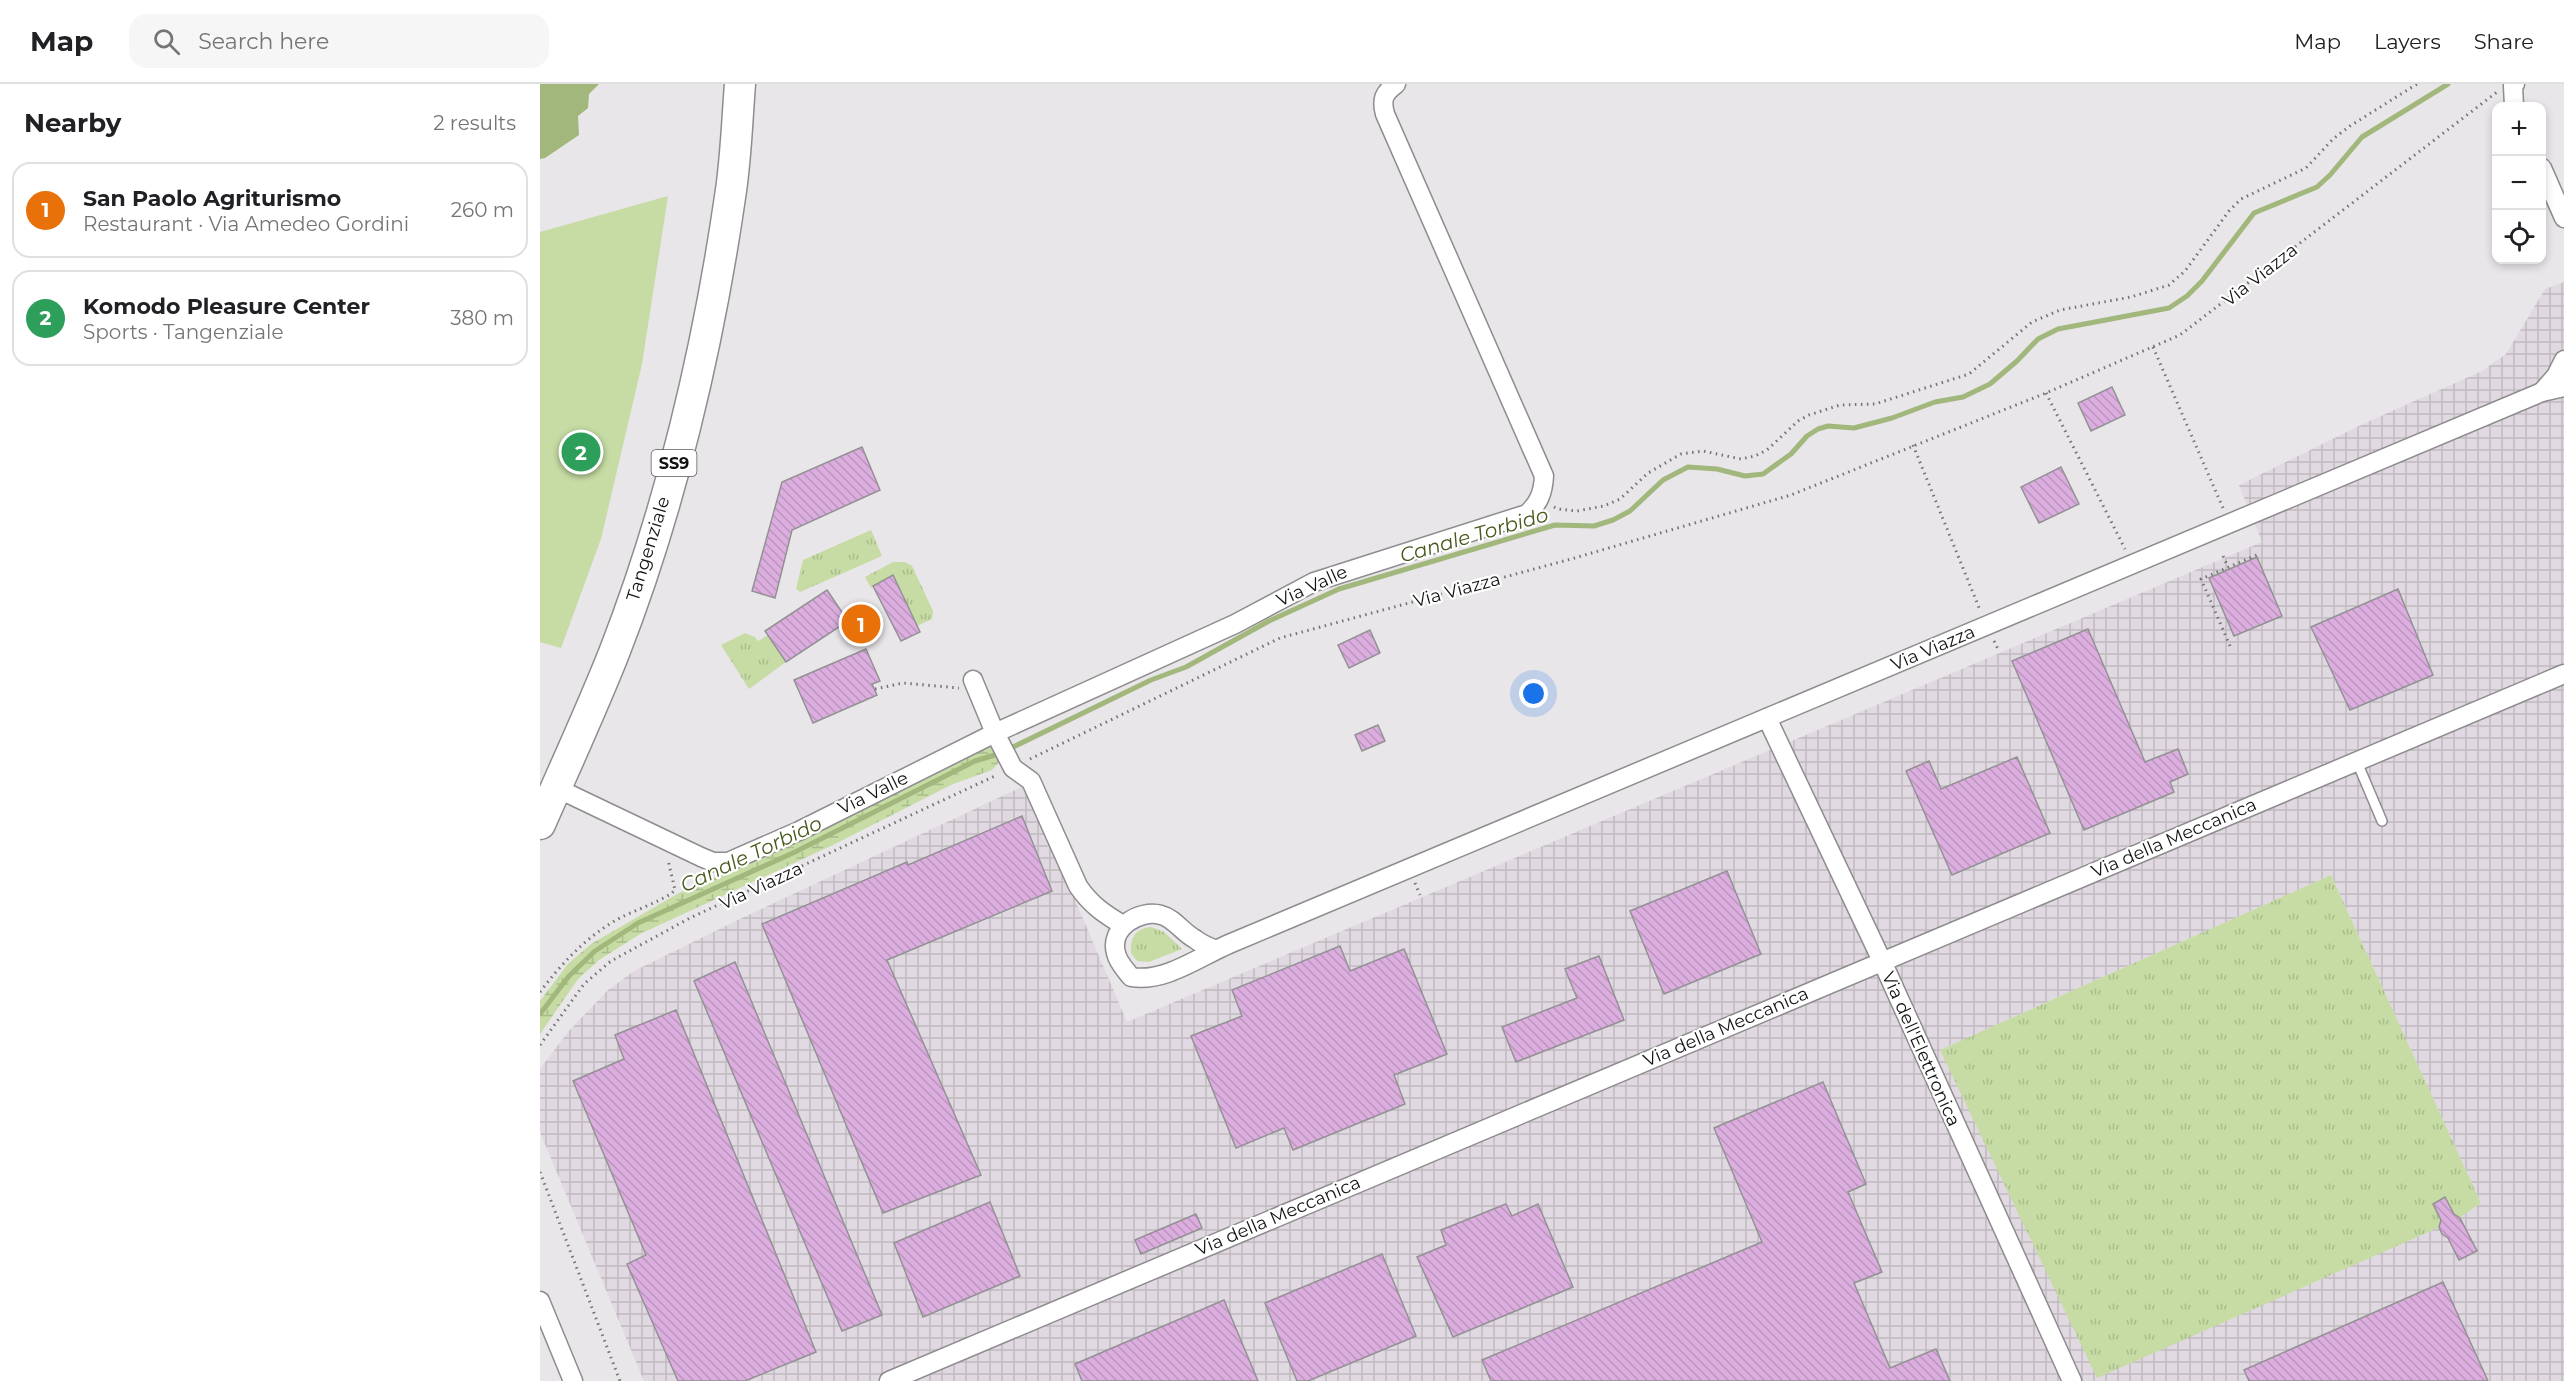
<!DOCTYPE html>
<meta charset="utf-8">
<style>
:root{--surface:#fff;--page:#f6f6f6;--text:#202124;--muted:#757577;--line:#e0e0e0;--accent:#1a73e8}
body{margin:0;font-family:Montserrat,sans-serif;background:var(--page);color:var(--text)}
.controls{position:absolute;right:18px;top:18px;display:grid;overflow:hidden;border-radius:12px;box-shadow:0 3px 9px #0003}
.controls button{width:54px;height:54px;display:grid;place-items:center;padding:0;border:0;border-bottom:2px solid var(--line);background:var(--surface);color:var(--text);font:30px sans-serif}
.you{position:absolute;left:994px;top:610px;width:21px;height:21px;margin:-15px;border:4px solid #fff;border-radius:50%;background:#1a73e8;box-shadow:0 0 0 9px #1a73e833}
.badge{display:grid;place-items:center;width:39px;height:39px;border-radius:50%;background:var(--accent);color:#fff;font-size:20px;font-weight:700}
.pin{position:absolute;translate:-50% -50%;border:3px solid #fff;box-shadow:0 2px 6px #0006}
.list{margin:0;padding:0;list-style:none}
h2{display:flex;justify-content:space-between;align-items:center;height:78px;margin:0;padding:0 24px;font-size:26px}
h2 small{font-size:20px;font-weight:400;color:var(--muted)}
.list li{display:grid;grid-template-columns:39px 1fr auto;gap:18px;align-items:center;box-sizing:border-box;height:96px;margin:0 12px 12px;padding:0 12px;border:2px solid var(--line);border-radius:18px}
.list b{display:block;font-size:22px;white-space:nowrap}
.list p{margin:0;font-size:20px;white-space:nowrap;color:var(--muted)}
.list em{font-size:20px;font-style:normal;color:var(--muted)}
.icon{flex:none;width:33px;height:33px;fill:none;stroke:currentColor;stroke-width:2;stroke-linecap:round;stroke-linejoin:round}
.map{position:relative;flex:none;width:2024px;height:1297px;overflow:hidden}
header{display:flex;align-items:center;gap:36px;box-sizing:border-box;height:84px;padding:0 30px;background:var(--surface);border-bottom:2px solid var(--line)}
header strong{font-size:28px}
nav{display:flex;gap:33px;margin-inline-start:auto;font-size:21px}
.search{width:420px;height:54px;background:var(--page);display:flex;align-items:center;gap:15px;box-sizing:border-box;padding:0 21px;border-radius:18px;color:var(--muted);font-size:22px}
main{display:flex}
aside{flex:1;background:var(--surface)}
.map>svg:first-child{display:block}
.industrial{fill:url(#industrial-grid);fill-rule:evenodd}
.grass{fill:url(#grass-tufts)}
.wetland{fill:url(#wetland-marsh)}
.garden{fill:#c6dca4}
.water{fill:#a1b77c}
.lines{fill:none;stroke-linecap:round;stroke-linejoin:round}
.stream{stroke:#a1b77c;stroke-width:5}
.building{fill:url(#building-back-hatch);stroke:#939194;stroke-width:1.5}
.service-casing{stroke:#8e8c8e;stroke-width:12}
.minor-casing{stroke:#8e8c8e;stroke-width:21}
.primary-casing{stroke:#8e8c8e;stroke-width:33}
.path{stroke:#747374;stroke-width:3;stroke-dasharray:1.5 4.5;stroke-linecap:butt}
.service{stroke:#fff;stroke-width:9}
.minor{stroke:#fff;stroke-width:18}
.primary{stroke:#fff;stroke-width:30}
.labels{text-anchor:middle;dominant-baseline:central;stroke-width:4.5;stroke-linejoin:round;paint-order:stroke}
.shield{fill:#fff;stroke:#5a595a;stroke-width:1.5}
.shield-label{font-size:16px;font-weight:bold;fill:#131213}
.street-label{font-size:18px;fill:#131213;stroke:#fff}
.water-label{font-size:20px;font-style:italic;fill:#45591a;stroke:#fff}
</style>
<header>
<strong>Map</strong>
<div class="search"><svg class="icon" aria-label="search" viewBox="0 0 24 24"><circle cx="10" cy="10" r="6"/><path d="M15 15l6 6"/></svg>Search here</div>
<nav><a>Map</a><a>Layers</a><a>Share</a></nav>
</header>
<main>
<aside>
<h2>Nearby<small>2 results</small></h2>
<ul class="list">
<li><span class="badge" style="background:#e8710a">1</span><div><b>San Paolo Agriturismo</b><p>Restaurant · Via Amedeo Gordini</p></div><em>260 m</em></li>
<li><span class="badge" style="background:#2e9e5b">2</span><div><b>Komodo Pleasure Center</b><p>Sports · Tangenziale</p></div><em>380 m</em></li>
</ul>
</aside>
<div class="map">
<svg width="2024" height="1297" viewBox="0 0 2024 1297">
<defs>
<pattern id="industrial-grid" width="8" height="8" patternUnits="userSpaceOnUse" patternTransform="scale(1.5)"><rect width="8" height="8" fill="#e1d9e1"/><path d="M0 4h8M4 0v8" fill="none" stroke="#c0b9c0"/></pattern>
<pattern id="grass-tufts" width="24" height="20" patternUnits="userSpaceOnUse" patternTransform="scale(1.5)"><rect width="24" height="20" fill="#c6dca4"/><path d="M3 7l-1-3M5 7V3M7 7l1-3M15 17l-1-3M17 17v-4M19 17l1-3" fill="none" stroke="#a9bc8c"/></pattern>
<pattern id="wetland-marsh" width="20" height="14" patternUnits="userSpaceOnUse" patternTransform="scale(1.5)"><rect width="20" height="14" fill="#c6dca4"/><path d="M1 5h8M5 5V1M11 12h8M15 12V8" fill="none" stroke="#a9bc8c"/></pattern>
<pattern id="building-back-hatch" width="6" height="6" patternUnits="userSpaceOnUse" patternTransform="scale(1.5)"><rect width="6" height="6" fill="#dbaedf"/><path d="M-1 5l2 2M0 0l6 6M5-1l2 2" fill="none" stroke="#bb95be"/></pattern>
</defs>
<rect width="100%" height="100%" fill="#e8e6e8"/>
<path class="industrial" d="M2024,198V1297H104L0,1048V985L28,948L68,906L94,887L200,835L486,701L587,938L1722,458L1699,401L1823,340L1942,287L1966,270L2005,205ZM1791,791L1941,1119L1918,1135L1400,966Z"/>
<g class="grass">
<polygon points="331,446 342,472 260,508 256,505 263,476"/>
<polygon points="353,478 365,478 372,482 393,527 392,535 377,542 353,491 331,504 325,493"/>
<polygon points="205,549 215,553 218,557 228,551 246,578 209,605 181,561"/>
<polygon points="1791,791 1941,1119 1918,1135 1557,1294 1400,966"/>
<path d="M611,843L624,848L642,865L609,878L597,877L591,869C590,853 595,845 611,843Z"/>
</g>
<polygon class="wetland" points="449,663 455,663 461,676 452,686 413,700 293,761 100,850 59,876 38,895 0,950 0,917 28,880 51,860 139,809 259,757 343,711"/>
<polygon class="garden" points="128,112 102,280 61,455 21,564 0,558 0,148"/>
<polygon class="water" points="0,0 59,0 49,10 48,24 38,32 39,51 5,74 0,75"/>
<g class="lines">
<g class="stream">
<polyline points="469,665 611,596 646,583 729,537 799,505 1015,441 1054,442 1073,436 1090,427 1123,396 1148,383 1177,385 1205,392 1223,390 1251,370 1267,352 1278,345 1288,342 1314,344 1352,334 1395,318 1423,313 1450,300 1477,277 1498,255 1518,245 1629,224 1647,212 1662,197 1714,129 1777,103 1790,91 1822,53 1908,0"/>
<polyline points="0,930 29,892 55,867 98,839 255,768 435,677 458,670"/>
</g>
</g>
<g class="building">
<polygon points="1572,303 1585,331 1551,347 1538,319"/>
<polygon points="322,363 340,406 252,446 235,514 212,507 242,398"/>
<polygon points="1521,383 1539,420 1499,439 1481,403"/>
<polygon points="1717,473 1742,532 1694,552 1669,494"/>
<polygon points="353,491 380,548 361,557 333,502"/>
<polygon points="1858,505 1893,591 1810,626 1771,543"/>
<polygon points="287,506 308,537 246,578 225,547"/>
<polygon points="1548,545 1605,678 1638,665 1648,690 1630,698 1634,708 1544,746 1472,577"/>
<polygon points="830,546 840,569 809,584 798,561"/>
<polygon points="326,565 340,597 332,600 337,611 273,639 254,596"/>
<polygon points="838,641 845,657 822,667 815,651"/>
<polygon points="1477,673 1510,749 1412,791 1366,687 1389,677 1401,705"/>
<polygon points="482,732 512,807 347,876 441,1091 343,1129 222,840 367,778 368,781"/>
<polygon points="1187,787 1221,870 1124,910 1090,827"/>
<polygon points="800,862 810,887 864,865 907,970 854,991 865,1020 753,1066 744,1044 696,1064 651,952 702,932 692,906"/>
<polygon points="1059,872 1084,936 976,978 962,943 1037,914 1025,885"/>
<polygon points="195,878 342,1231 302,1247 154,897"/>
<polygon points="136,926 276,1268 205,1297 138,1297 87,1180 106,1171 33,997 84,975 75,951"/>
<polygon points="1283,998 1326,1100 1308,1108 1342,1188 1314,1199 1350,1284 1396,1265 1410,1297 951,1297 942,1276 1222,1158 1174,1044"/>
<polygon points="1905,1113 1914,1130 1920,1134 1937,1167 1919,1176 1908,1154 1902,1150 1899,1143 1901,1136 1893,1120"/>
<polygon points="450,1118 480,1192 383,1233 354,1159"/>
<polygon points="966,1120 972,1132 998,1120 1033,1203 913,1253 877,1173 906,1161 901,1146"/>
<polygon points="656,1130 662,1144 601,1170 595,1156"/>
<polygon points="842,1170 876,1252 768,1297 757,1297 725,1219"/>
<polygon points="1903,1198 1948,1297 1709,1297 1704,1286"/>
<polygon points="684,1216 718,1297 542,1297 535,1280"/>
</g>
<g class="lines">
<g class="service-casing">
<polyline id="service" points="1817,678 1842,737"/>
</g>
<g class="minor-casing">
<g id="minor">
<polyline points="1974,22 1973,2 1975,0"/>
<polyline points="2002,84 2024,134"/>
<polyline points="2002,308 2016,292 2024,276"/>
<path d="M433,596L455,649L473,684L491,697L538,802C550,820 564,830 583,841"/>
<polyline points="1227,634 1342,877 1532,1297"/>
<path d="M29,710L161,773L173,778H188L259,747L455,649L695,540L774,498L987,430C999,419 1003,409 1004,392L845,30C841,15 844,9 856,0"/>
<path d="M676,866C669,863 661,860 655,855C643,849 634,834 621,831C599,825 569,844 576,869C578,879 586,886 591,893C624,899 659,873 689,860L2002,308L2024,303"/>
<polyline points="0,1217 33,1297"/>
<polyline points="349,1297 2024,590"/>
</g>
</g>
<g class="primary-casing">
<path id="primary" d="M0,740C25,683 51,627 74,569C130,426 168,265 190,113C196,76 197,37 200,0"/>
</g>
<g class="path">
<polyline points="1613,263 1683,424"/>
<polyline points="1506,309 1585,465"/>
<polyline points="1373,361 1440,526"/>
<polyline points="1014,423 1018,425 1037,427 1064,422 1080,415 1108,389 1141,370 1163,367 1201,375 1215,372 1227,366 1258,337 1269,331 1300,321 1335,320 1429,290 1492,238 1520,226 1591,213 1629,201 1645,187 1689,127 1701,115 1766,84 1793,55 1810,42 1877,0"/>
<polyline points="1683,472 1688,483"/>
<polyline points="1454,557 1459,567"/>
<polyline points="1690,562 1661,495 1719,470"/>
<polyline points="335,605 363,599 419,604"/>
<polyline points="490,675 740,554 1031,475 1251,411 1506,309 1640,251 1957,8"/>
<polyline points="875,799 880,811"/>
<path d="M0,908C22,879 46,853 78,835C95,826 117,819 132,809L135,806L128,776"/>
<polyline points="0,961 44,900 71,877 150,834 457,691"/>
<polyline points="0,1088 80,1297"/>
</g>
<use href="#service" class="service"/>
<use href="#minor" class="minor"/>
<use href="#primary" class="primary"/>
</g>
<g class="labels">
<rect class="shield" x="111.5" y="366" width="45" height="26" rx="4.5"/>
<g class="shield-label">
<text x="134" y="379">SS9</text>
</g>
<g class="street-label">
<text transform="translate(1720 191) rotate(-38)">Via Viazza</text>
<text transform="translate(108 465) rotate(-73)">Tangenziale</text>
<text transform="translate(772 502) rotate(-24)">Via Valle</text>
<text transform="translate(917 506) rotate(-15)">Via Viazza</text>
<text transform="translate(1393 564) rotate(-23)">Via Viazza</text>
<text transform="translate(333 709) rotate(-26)">Via Valle</text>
<text transform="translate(1634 754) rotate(-23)">Via della Meccanica</text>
<text transform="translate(221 802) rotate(-25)">Via Viazza</text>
<text transform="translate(1186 943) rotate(-23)">Via della Meccanica</text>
<text transform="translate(1381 965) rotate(66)">Via dell'Elettronica</text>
<text transform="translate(738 1132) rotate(-23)">Via della Meccanica</text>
</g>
<g class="water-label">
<text transform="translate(934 451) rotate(-16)">Canale Torbido</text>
<text transform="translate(211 770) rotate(-25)">Canale Torbido</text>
</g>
</g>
</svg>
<div class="controls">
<button>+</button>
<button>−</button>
<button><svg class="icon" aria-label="locate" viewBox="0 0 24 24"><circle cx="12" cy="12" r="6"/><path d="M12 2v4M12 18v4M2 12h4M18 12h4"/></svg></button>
</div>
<div class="you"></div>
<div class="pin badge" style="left:321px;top:540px;background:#e8710a">1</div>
<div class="pin badge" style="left:41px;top:368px;background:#2e9e5b">2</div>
</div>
</main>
